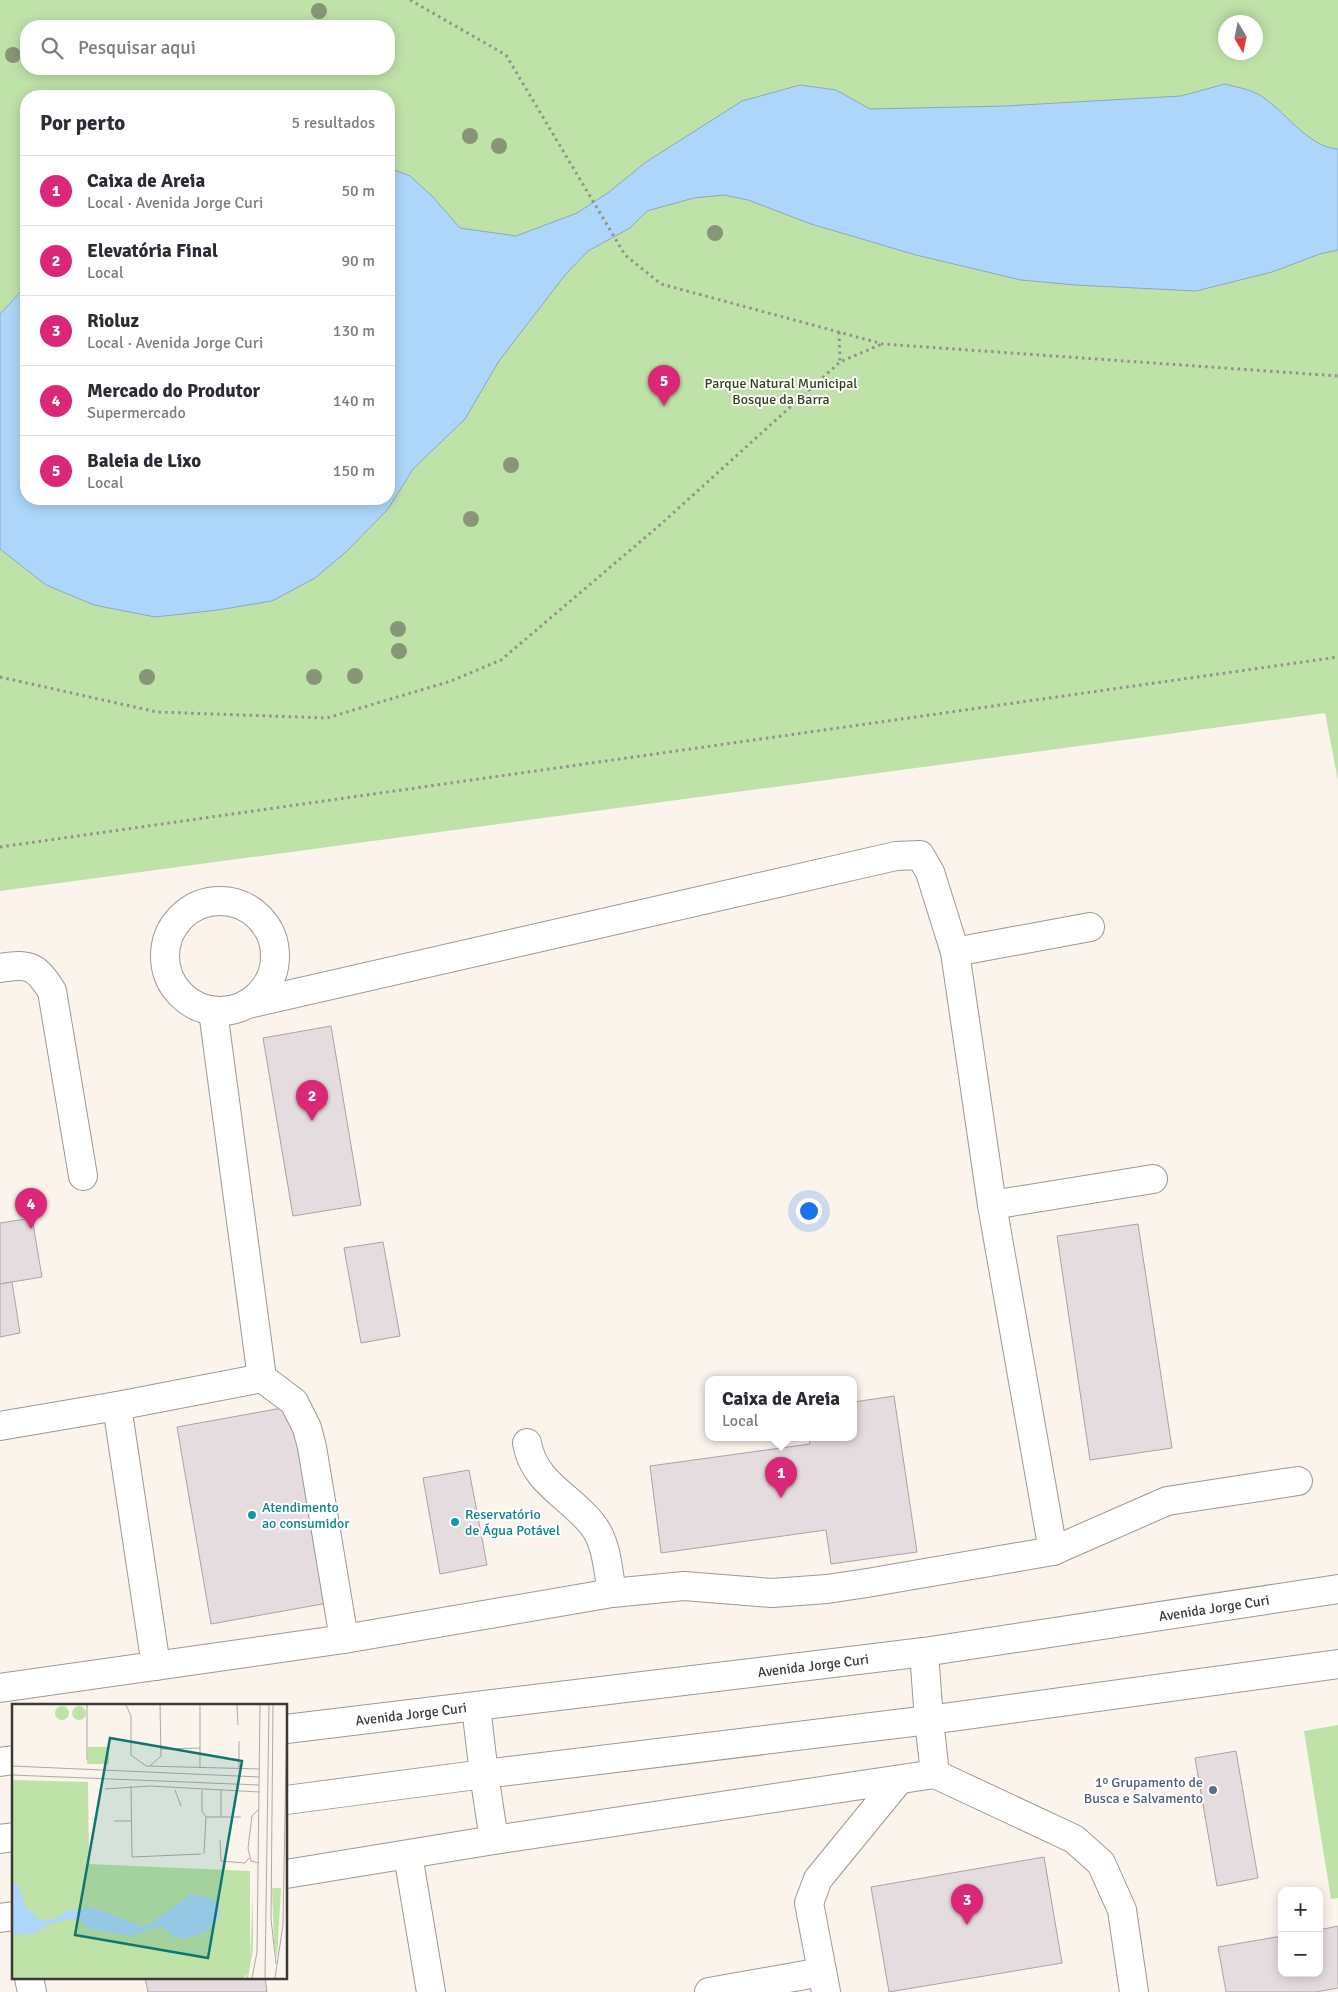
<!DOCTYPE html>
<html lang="pt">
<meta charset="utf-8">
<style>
:root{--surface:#fff;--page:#f7f7f7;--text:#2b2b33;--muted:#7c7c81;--line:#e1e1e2;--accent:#db2777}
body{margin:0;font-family:Signika,sans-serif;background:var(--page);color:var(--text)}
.controls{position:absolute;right:15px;bottom:15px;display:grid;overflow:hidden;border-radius:10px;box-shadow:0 2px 12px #0003}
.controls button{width:45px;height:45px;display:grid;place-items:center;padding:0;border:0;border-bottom:1px solid var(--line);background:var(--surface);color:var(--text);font:25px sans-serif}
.compass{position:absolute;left:1218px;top:15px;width:45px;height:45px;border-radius:50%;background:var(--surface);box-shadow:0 2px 12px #0003;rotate:170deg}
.you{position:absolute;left:808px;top:1210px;width:18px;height:18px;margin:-12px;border:4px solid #fff;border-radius:50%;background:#1a73e8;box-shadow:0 0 0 8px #1a73e833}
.badge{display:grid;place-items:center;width:32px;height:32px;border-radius:50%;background:var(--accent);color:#fff;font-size:16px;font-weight:700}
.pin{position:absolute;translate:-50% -41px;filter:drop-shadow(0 1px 2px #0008)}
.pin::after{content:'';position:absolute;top:26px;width:18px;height:15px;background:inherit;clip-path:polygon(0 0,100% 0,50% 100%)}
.popup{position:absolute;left:705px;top:1376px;width:152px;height:65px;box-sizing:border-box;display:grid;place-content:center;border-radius:10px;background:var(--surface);filter:drop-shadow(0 1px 4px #0005);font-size:16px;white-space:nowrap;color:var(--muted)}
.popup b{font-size:19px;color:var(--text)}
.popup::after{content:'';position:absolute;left:50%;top:100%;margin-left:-10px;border:10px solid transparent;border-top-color:var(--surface)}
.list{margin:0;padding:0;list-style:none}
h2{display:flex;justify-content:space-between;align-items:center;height:65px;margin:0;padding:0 20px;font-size:21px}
h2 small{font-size:16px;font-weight:400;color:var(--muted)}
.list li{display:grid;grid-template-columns:32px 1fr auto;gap:15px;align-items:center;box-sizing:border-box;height:70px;padding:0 20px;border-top:1px solid var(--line)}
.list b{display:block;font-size:19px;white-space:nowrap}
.list p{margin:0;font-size:16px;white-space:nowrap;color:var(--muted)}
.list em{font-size:16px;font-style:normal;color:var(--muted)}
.icon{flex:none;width:28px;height:28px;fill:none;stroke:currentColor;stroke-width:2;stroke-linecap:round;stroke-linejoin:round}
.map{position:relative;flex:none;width:1338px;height:1992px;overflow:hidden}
.search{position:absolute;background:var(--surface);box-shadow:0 2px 12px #0003;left:20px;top:20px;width:375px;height:55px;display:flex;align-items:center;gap:12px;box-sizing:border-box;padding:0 18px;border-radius:20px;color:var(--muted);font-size:19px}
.panel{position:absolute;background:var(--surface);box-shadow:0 2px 12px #0003;left:20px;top:90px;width:375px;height:415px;border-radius:20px}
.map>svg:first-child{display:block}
.green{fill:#bfe2a8;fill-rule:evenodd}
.water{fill:#add6fa;stroke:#8ba7bf}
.building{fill:#e5dcdf;stroke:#aba2a4}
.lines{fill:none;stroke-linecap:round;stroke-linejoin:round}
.minor-casing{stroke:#9d9891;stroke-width:30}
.path{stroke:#94908b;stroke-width:3;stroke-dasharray:2.5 4;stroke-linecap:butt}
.minor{stroke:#fff;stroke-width:28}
.tree{fill:#889576}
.culture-dot{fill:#0f9aa8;stroke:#fff;stroke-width:2}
.service-dot{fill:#5c6f8a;stroke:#fff;stroke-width:2}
.labels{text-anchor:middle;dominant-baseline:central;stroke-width:4;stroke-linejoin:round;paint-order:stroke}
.park-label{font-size:14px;fill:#2b4714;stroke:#fff}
.culture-label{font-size:14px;fill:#0d838f;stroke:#fff;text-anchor:start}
.street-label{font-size:14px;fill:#3b3936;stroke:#fff}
.service-label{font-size:14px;fill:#4e5e75;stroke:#fff;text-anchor:end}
.inset-road{fill:none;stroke:#aea9a4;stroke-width:1}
.view{fill:#0f766e;fill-opacity:0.15;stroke:#0f766e;stroke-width:2.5}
.inset-edge{fill:none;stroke:#3b3936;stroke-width:2.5}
</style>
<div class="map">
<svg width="1338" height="1992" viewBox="0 0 1338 1992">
<rect width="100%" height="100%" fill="#faf4ed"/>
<g class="green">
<path d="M0,0H1338V781L1325,713L0,891ZM1226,22H1256V52H1226ZM26,26H389V69H26ZM26,96H389V499H26Z"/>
<polygon points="1338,1725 1338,1898 1331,1899 1304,1731"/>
</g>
<path class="water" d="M1225,84C1235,87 1249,89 1258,94C1283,108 1308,148 1338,149V250L1320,254L1272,272L1196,291L1075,285L1021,280L916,255L811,224L748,200L724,195L694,198L647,211L630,228L588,251L565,275L499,361L465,419L413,469L388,509L346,552L315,578L272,601L218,610L155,617L94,605L46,585L0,549V314L26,286V499H389V168L410,176L433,197L460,228L516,236L577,213L609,192L646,162L742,101L800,85L836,90L870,109L1005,106L1145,98L1181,96Z"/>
<g class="building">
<polygon points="331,1026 361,1205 293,1216 263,1038"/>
<polygon points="32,1218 42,1277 0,1284 0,1223"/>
<polygon points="1138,1224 1172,1448 1090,1460 1057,1236"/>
<polygon points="383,1242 400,1336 361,1343 344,1248"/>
<polygon points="12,1282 20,1333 0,1337 0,1284"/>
<polygon points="894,1396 917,1552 831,1564 826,1530 661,1553 650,1466 810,1444 809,1437 854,1437 854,1402"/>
<polygon points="293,1406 328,1603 211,1624 177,1427"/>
<polygon points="469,1470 487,1565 440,1574 423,1478"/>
<polygon points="1236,1751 1258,1878 1217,1886 1195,1758"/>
<polygon points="1044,1857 1062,1963 889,1992 871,1887"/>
<polygon points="1338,1926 1338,1988 1316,1992 1226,1992 1218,1947 1282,1936 1282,1973 1319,1973 1319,1930"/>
<polygon points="145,1978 265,1978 267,1992 148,1992"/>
</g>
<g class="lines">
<g class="minor-casing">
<g id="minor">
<circle cx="220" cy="956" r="55"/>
<polyline points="955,952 1090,927"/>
<path d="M0,968C30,963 36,966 52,991L83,1176"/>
<polyline points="248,1004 896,856 920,855 930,872 955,952 992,1205 1053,1551"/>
<polyline points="213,1011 262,1378 294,1402 307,1428 312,1447 344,1639"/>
<polyline points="992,1205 1153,1179"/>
<polyline points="117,1406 156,1666"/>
<polyline points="0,1426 117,1406 262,1378"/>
<path d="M527,1443C534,1483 569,1495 592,1524C607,1542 608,1571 612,1593"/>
<polyline points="924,1652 929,1720 935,1774"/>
<polyline points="0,1688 344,1639 612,1593 684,1586 772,1593 827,1589 867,1583 1053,1551 1167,1501 1298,1481"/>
<polyline points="476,1707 484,1774 494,1840"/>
<path id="s1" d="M286,1729L924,1652L1338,1589"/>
<polyline points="0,1762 14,1760"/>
<polyline points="286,1800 484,1774 929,1720 1338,1664"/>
<polyline points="0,1839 14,1837"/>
<polyline points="408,1855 431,1992"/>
<polyline points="286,1874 494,1840 935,1774 1074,1839 1101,1863 1122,1910 1134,1992"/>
<polyline points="0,1918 14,1916"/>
<polyline points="29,1978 32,1992"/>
<polyline points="709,1992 822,1972"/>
<polyline points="826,1992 809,1903 818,1879 899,1780"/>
</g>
</g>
<g class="path">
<polyline points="410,0 506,55 625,255 661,284 883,344 1338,376"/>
<polyline points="839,332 840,362 882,344"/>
<polyline points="0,677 157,712 327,718 451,681 501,660 661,524 840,362"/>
<polyline points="0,847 1338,657"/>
</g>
<use href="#minor" class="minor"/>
</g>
<g class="tree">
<circle cx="319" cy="11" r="8"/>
<circle cx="13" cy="55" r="8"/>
<circle cx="470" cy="136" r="8"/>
<circle cx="499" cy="146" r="8"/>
<circle cx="715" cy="233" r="8"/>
<circle cx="511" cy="465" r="8"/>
<circle cx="471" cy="519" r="8"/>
<circle cx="398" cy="629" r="8"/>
<circle cx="399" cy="651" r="8"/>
<circle cx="355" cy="676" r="8"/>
<circle cx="147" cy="677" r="8"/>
<circle cx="314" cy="677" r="8"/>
</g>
<g class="culture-dot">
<circle cx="252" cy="1515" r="5"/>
<circle cx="455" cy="1522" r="5"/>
</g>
<circle class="service-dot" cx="1213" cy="1790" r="5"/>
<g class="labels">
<g class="park-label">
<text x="781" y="383">Parque Natural Municipal<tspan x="781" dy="16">Bosque da Barra</tspan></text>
</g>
<g class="culture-label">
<text x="262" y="1507">Atendimento<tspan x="262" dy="16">ao consumidor</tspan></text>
<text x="465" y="1514">Reservatório<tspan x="465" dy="16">de Água Potável</tspan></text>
</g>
<g class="street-label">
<text stroke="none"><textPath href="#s1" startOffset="936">Avenida Jorge Curi</textPath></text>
<text stroke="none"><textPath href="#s1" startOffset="531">Avenida Jorge Curi</textPath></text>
<text stroke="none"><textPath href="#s1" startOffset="126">Avenida Jorge Curi</textPath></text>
</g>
<g class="service-label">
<text x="1203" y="1782">1º Grupamento de<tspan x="1203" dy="16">Busca e Salvamento</tspan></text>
</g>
</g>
<g transform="translate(12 1704)">
<rect width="275" height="275" fill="#faf4ed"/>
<path d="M60 9a7 7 0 1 1 14 0a7 7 0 1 1-14 0ZM43 9a7 7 0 1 1 14 0a7 7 0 1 1-14 0ZM76,43H97V60H75ZM0,76L76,78L77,160L238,167V256L241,188V245L236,274H234L235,269L232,274H0ZM260,184H269L265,255L262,239Z" fill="#bfe2a8"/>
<path d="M0,179L6,180L14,204L28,216L42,215L56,206L83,204L128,222H135L179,190L201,195L207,203L208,213L198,225L173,235L162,232L149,222L118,232L76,224L67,216L57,215L35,221L21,230L5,231L0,229Z" fill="#add6fa"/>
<path class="inset-road" d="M114,1L119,12V51L134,62L248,65M225,1L226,21M261,1L259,215L264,260M227,37V64M149,45L188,44M75,56V1M0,62L248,73M138,62L149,52L148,1M188,63V1M0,71L247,81M119,82L120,153L189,150M93,85L138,82L248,88M163,86L169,102M190,86V107L194,113L192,150M194,113H229M209,113V86M102,117H119M208,136L209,157L233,159L237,154M247,159L239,157L236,144L240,112L247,105M240,274L245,248L248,1M253,274L257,1M263,274L271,221L275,1"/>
<path class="view" d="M98,34L230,57L196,254L63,231Z"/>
<rect width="275" height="275" class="inset-edge"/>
</g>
</svg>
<div class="controls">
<button>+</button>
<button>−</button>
</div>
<svg class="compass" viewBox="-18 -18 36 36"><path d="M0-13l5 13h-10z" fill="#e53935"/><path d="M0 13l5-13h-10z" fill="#7c7c81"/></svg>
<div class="you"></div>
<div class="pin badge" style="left:781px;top:1498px">1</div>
<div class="popup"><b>Caixa de Areia</b>Local</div>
<div class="pin badge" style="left:312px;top:1121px">2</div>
<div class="pin badge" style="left:967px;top:1925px">3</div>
<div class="pin badge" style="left:31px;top:1229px">4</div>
<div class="pin badge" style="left:664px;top:406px">5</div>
<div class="search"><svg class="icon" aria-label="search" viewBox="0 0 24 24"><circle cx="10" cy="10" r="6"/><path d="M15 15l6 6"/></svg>Pesquisar aqui</div>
<section class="panel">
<h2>Por perto<small>5 resultados</small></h2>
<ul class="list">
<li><span class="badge">1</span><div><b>Caixa de Areia</b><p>Local · Avenida Jorge Curi</p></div><em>50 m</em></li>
<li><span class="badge">2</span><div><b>Elevatória Final</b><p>Local</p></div><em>90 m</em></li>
<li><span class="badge">3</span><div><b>Rioluz</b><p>Local · Avenida Jorge Curi</p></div><em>130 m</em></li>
<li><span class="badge">4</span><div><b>Mercado do Produtor</b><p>Supermercado</p></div><em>140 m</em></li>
<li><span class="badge">5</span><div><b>Baleia de Lixo</b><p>Local</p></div><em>150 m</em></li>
</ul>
</section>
</div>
